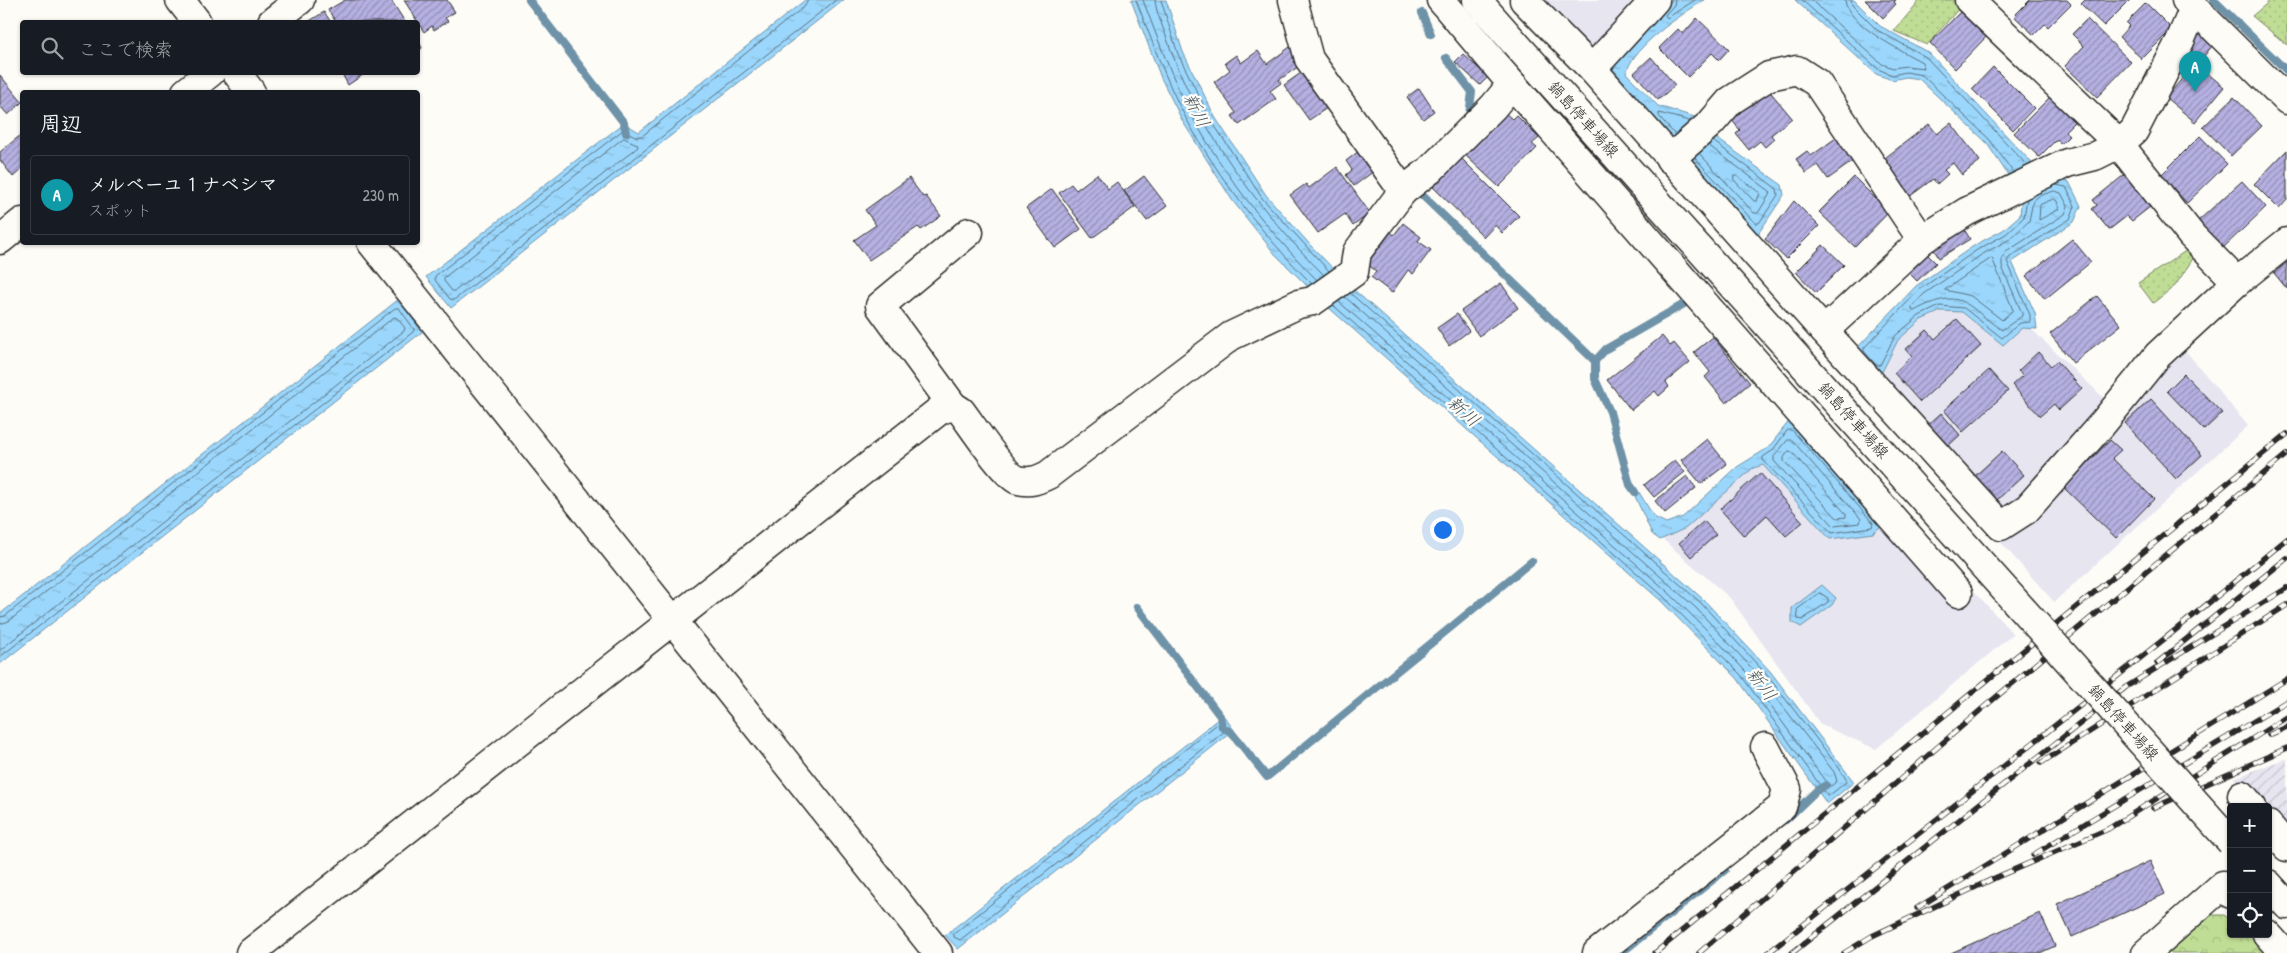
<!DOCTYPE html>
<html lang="ja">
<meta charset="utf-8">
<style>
:root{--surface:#171b24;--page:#20242c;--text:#f1f3f6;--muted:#9ea1a6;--line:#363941;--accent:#2563eb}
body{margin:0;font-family:"Patrick Hand","Klee One",sans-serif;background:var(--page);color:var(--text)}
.controls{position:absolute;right:15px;bottom:15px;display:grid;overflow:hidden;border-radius:5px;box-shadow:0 1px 4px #0004}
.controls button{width:45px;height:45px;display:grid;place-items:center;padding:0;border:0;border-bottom:1px solid var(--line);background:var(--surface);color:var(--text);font:25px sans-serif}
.you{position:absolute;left:1442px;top:529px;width:18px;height:18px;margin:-12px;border:4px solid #fff;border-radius:50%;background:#1a73e8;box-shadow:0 0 0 8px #1a73e833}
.badge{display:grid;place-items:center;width:32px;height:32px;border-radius:50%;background:var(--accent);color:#fff;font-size:16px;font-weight:700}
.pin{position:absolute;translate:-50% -41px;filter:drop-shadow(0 1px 2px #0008)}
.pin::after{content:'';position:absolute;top:26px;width:18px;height:15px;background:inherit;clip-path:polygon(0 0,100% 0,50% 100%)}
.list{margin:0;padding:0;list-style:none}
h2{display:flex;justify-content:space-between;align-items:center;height:65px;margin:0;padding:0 20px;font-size:21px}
h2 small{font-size:16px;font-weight:400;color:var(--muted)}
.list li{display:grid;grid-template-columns:32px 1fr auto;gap:15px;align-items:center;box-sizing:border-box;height:80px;margin:0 10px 10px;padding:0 10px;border:1px solid var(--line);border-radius:5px}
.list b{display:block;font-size:19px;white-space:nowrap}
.list p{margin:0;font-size:16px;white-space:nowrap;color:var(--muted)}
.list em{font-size:16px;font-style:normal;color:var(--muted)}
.icon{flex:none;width:28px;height:28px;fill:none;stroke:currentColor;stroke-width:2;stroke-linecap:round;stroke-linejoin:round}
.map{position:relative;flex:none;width:2287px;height:953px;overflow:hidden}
.search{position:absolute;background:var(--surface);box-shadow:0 1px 4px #0004;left:20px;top:20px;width:400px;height:55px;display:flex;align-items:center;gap:12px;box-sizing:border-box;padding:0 18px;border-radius:5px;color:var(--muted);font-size:19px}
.panel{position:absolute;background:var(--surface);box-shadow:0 1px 4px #0004;left:20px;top:90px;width:400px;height:155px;border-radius:5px}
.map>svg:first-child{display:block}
.built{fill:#e7e5f0}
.industrial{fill:url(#industrial-furrows)}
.grass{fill:url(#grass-dots);stroke:#768460}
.forest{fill:url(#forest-crowns);stroke:#768460}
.water{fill:url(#water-ripples);stroke:#6e92a8}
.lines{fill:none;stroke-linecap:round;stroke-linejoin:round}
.shore{stroke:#58707f;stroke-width:1}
.stream{stroke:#6e92a8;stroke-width:8}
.building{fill:url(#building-hatch);stroke:#2b2b2b}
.street-casing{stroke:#2b2b2b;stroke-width:31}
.secondary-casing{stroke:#2b2b2b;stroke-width:31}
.street{stroke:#fdfcf7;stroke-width:28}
.secondary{stroke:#fdfcf7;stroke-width:28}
.rail-casing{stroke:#2b2b2b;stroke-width:5.5}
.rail{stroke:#fdfcf7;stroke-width:4;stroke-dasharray:11;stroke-linecap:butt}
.secondary-bridge-casing{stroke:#2b2b2b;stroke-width:31;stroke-linecap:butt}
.secondary-bridge{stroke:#fdfcf7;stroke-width:28}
.labels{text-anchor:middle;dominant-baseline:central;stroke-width:4.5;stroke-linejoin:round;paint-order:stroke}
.street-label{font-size:16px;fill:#2b2b2b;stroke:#fdfcf7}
.water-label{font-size:18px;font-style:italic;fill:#47565f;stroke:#fdfcf7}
</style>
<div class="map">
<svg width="2287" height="953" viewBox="0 0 2287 953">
<defs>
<pattern id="industrial-furrows" width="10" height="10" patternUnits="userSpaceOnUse" patternTransform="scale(1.25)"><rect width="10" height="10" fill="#e7e5f0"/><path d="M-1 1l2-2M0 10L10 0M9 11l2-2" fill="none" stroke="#c6c5ce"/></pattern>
<pattern id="grass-dots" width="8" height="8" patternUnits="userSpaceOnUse" patternTransform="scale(1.25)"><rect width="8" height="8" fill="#c0dd95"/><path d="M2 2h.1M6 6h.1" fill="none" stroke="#a5be81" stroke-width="1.8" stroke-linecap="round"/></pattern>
<pattern id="forest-crowns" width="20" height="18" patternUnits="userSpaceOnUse" patternTransform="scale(1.25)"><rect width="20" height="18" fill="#c0dd95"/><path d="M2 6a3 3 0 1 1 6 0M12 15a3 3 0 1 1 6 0" fill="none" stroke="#a5be81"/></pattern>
<pattern id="water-ripples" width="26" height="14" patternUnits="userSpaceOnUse" patternTransform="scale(1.25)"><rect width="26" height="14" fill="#9bd7fc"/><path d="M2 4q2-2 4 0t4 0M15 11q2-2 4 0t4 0" fill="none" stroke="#86b9d8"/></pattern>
<pattern id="building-hatch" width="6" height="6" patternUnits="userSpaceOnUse" patternTransform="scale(1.25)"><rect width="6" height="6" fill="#b5b0e1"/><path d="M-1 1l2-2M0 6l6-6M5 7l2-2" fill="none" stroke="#938fb7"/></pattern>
</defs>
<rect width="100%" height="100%" fill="#fdfcf7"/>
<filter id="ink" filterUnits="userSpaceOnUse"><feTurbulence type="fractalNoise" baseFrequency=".02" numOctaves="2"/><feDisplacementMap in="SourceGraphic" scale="10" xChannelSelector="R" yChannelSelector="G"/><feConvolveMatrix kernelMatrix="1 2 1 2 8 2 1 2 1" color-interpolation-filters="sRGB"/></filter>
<g filter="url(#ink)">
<g class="built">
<polygon points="1541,0 1681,0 1612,75"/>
<polygon points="1984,284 2105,399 2170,332 2248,426 2054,602 1996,537 1867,364 1908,317"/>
<polygon points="1801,426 1946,595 1975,592 2013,634 1876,749 1821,725 1730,598 1660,537"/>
</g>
<polygon class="industrial" points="2287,758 2287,836 2268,815 2268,807 2260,807 2234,778"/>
<g class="grass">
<polygon points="1920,0 1955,0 1961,6 1927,45 1894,31"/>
<polygon points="2271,0 2287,0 2287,45 2252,16"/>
<polygon points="2193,246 2198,251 2175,286 2153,303 2138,283"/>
</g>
<polygon class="forest" points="2211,915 2224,915 2231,920 2231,934 2249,934 2273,953 2168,953"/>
<g class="water">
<polygon points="805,0 844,0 451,308 426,277 624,123 639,132"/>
<polygon points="1131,0 1166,0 1183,52 1215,117 1266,195 1312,247 1354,290 1704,600 1770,671 1854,782 1827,804 1737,678 1660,600 1328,307 1275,254 1232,200 1183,122 1161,78"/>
<path d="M1672,0H1704C1679,17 1635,44 1626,73L1658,106L1698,118L1712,135L1782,185L1784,195L1758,234L1686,156L1612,68Z"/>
<polygon points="1795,0 1854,0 1880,26 1929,53 2031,162 2026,175 2010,178 1986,142 1919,79 1906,77 1892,80 1876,74"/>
<polygon points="2054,180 2069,182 2081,206 2074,222 2012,262 2035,313 2037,329 2022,328 2003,345 1962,312 1941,311 1921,320 1898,340 1880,376 1856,349 1916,286 1975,245 2003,230 2020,215 2022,195"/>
<polygon points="399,299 422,332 0,664 0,614"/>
<polygon points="1790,420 1881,526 1873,533 1830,539 1763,465 1753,468 1686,528 1660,540 1652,534 1630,485 1634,484 1654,517 1666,523 1683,517 1737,467 1768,448"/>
<polygon points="1822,585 1836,598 1832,605 1801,627 1792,622 1792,608"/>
<polygon points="1223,715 1234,730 958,949 945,935"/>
</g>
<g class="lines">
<g class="shore">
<polyline points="808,0 805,6 642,136 637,137 623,130 435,276 435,280 450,299 454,300 836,0"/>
<path d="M1136,0C1152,40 1166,82 1187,120C1220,180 1263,235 1312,284"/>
<path d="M1143,0C1158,39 1172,79 1192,116C1224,175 1270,233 1317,280"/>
<path d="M1155,0C1156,12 1162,25 1166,36C1196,127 1257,208 1324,275"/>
<polyline points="1161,0 1178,54 1211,120 1262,198 1329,271"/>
<polyline points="1675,0 1674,5 1665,15 1667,18 1695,0"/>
<polyline points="1802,0 1878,69 1892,75 1906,72 1922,75 1989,139 2013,172"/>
<path d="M1811,0L1882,64L1893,68L1906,66L1924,68L1922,62C1902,51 1846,24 1845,0"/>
<polyline points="1851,0 1852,5 1877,30 1926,57 2024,162 2023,168"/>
<polyline points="1675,135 1659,116 1659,113 1690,121"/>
<polygon points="624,138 637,144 638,147 455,291 452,291 444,281 444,278"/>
<polyline points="1699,153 1754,213 1758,213 1771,192 1708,145"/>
<polyline points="1694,157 1755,223 1759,223 1778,195 1777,189 1713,141"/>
<polygon points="1734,176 1737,176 1760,193 1757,201 1754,201 1734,180"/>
<path d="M2055,191L2061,193L2068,206L2065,214L2006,252L2002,258V267L2022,313V316L2002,330C1965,306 1963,285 1914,311L1912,310V307L1924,294L1981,255L2010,239L2029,221L2033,201L2039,196Z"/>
<polyline points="2027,199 2024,217 2006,234 1977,250 1919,290 1864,348 1864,351 1876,365 1880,365 1895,336 1919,316 1940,306 1964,308 2002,338 2020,323 2030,322 2030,315 2007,261 2010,257 2070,219 2075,206 2066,187 2056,185"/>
<polygon points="2054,199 2057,201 2059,209 2039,220 2040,205"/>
<polygon points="1992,258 2013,310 2002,320 1971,296 1945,290"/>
<polyline points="1338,301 1667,591 1714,637 1746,672 1828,785 1831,786 1837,781 1834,772 1761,678 1696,608 1345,297"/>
<polyline points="1333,305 1663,596 1741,675 1827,795 1830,795 1846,782 1846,779 1839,768 1766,674 1701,603 1350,293"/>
<polygon points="1788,430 1792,430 1873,523 1872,527 1832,533 1763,460 1763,457 1772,451"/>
<polygon points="1788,440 1792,440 1861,519 1860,523 1834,526 1774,461 1774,457"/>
<polygon points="1789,451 1792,452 1846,514 1846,517 1837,518 1784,461 1784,458"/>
<polygon points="1820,593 1828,598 1828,602 1802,620 1798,619 1797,610"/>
<polyline points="0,617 5,616 395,308 399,308 414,329 413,332 0,657"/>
<polyline points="0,624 9,621 394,317 397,318 405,328 404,331 0,650"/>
<polygon points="1219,723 1223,724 1225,731 960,940 954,937 954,934"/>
</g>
<g class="stream">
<polyline points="529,0 624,123 626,133"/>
<polyline points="2214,0 2287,71"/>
<polyline points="1422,13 1431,34"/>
<polyline points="1446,58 1472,92 1469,115 1466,118"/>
<polyline points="1423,196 1595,361"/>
<polyline points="1635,492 1630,485 1610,412 1595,379 1595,361 1606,349 1684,304"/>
<polyline points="1137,607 1220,716 1222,727 1231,732 1267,777 1532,561"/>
<polyline points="1786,820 1817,790 1826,785"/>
<polyline points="1621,953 1725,870"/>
</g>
</g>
<g class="building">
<polygon points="345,0 391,0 405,22 336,22 328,10"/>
<polygon points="404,0 447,0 455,12 445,18 448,21 434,30 432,26 424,32"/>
<polygon points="1865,0 1896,0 1894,2 1896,4 1883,18"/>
<polygon points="2030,0 2067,0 2071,4 2048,27 2045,24 2034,35 2014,16"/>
<polygon points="2085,0 2130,0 2104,26 2081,4"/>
<polygon points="2146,3 2172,29 2142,59 2119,37 2129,26 2126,23"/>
<polygon points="1962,10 1988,35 1955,69 1930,43"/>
<polygon points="324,12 331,22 308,22"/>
<polygon points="1697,18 1729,49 1719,60 1712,53 1688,77 1659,48 1678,29 1683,34"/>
<polygon points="2087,19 2131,62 2097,97 2065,66 2084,46 2072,34"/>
<polygon points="2200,33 2213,45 2199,62 2185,50"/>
<polygon points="418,40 422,48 418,51"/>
<polygon points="1290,47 1302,64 1279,80 1281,83 1270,91 1276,99 1239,125 1232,116 1236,113 1214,82 1230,70 1225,63 1236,55 1241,63 1258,51 1267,64"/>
<polygon points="1463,54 1488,77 1480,85 1455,62"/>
<polygon points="1651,57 1675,85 1658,100 1634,73"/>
<polygon points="2195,63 2224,87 2195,122 2166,98"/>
<polygon points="1993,67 2034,108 2013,130 1972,89"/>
<polygon points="1305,70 1330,106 1309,120 1284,85"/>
<polygon points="341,72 367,72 348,85"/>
<polygon points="0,75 22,102 8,115 0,106"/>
<polygon points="1419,88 1434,111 1423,119 1407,97"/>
<polygon points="1767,88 1792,118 1771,135 1774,139 1765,147 1760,141 1749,150 1736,134 1740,130 1730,118"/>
<polygon points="2050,97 2075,121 2065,131 2069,136 2061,144 2057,139 2039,157 2014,133"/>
<polygon points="2234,97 2262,126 2231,156 2203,127"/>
<polygon points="1504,112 1512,119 1516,115 1539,138 1532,144 1537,148 1499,187 1464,154"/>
<polygon points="1951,123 1980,161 1962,175 1953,163 1944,170 1948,174 1937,184 1933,179 1909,197 1881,161 1929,124 1937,134"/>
<polygon points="22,134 22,169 13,177 0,160 0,152"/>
<polygon points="1840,135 1856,159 1828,179 1818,165 1806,173 1796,159 1807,151 1811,156"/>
<polygon points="2200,136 2227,164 2187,203 2161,175"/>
<polygon points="1363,148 1378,168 1354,186 1346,175 1352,170 1346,161"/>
<polygon points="2287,150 2287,200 2279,209 2254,184"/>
<polygon points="1460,157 1519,216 1502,233 1495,225 1484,237 1432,186"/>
<polygon points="1337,167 1370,213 1353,226 1345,214 1318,233 1290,195 1306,184 1309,188"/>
<polygon points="2129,171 2155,203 2132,221 2127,216 2109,230 2092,209 2097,205 2093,200"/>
<polygon points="1097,174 1108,189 1117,182 1135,207 1092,238 1059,193 1071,184 1076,190"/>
<polygon points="1144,176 1167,206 1147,221 1124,191"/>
<polygon points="1854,177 1889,212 1855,247 1819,212"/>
<polygon points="909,178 923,197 926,196 941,216 921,230 918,227 869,260 854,240 876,225 865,210"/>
<polygon points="2242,181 2266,207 2223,248 2198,221"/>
<polygon points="1052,189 1081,229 1055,248 1026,208"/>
<polygon points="1794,201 1819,226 1786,259 1765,239"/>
<polygon points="1403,223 1421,237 1418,241 1431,250 1413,274 1408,270 1392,293 1371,277 1376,271 1367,264 1391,232 1394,235"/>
<polygon points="1961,224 1970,239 1939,258 1930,243"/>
<polygon points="2072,239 2091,262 2045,299 2026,276"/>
<polygon points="1823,245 1844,265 1816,293 1796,272"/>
<polygon points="1923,250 1936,263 1917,281 1905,269"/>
<polygon points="2287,262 2287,289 2274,273"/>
<polygon points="1501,283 1518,308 1479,336 1461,311"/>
<polygon points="2097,296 2121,325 2073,363 2050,334"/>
<polygon points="1457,314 1469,331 1449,346 1437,328"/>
<polygon points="1957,319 1981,346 1920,402 1894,373 1912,356 1906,349 1927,330 1935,339"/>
<polygon points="1662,336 1670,346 1674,343 1690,362 1666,382 1669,387 1659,396 1655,391 1631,410 1607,380"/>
<polygon points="1713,337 1750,383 1726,403 1705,377 1710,372 1694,352"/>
<polygon points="2038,352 2051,366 2057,361 2082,389 2059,410 2054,404 2040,416 2012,385 2023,375 2018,371"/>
<polygon points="1989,370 2008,391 1963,432 1944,410"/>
<polygon points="2184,374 2222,413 2204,430 2167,391"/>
<polygon points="2151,399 2202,455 2176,479 2125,423"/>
<polygon points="1941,413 1960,435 1947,447 1928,425"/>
<polygon points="1707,439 1727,464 1701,484 1681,460"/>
<polygon points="2110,440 2121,450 2112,458 2154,499 2116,538 2064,488"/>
<polygon points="2002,451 2024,475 1997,500 1975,476"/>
<polygon points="1675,460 1685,472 1654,497 1644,485"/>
<polygon points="1760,473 1803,522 1786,536 1767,515 1744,536 1720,509"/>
<polygon points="1687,476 1696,488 1665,513 1655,501"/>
<polygon points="1704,521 1716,535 1691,557 1679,543"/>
<polygon points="2150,861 2165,894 2072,937 2057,904"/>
<polygon points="2040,913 2055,946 2040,953 1951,953"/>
</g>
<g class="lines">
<g class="street-casing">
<g id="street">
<polyline points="180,0 197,22"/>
<polyline points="1293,0 1309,59 1403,191"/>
<polyline points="1524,0 1592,69 1655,0"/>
<polyline points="1969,0 2119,144 2192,236 2237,282"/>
<polyline points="2186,0 2287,100"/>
<polyline points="272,22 300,0"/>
<polyline points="1592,69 1824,331 2001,526 2026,510 2103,423 2158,355 2237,282 2287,242"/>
<polyline points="236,72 251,92"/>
<polyline points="1512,84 1958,593"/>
<polyline points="186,92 211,72"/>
<polyline points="1670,159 1711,123 1730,101 1769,76 1797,70 1817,83 1922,240"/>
<polyline points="0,240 22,222"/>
<polyline points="371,242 938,953"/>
<polyline points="1824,331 1922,240 1966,212 2067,163 2095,156 2119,144 2134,131 2180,41 2194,8"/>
<polyline points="953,406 880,306 969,232"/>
<polyline points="2242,795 2252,807"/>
<polyline points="2268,825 2287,847"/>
<polyline points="2267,934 2284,953"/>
<path d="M250,953L940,410L953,406L961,411C971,424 1005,476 1018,480C1030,483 1038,480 1048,475L1231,336L1298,304L1313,301L1354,272L1357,252L1403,191L1430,170L1493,107L1512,84L1441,0"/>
<polyline points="1597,953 1782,807 1787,789 1765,747"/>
<polyline points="2146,953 2223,885 2231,894"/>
</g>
</g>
<g class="secondary-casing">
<g id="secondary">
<polyline points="1477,0 1514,42"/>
<polyline points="2268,884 2287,905"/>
</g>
</g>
<use href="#street" class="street"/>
<use href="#secondary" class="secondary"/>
<g class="rail-casing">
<g id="rail">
<polyline points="2157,663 2287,558"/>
<polyline points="2269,735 2287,727"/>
<polyline points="2041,763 2287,605"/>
<polyline points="2153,808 2287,748"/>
<polyline points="2033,855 2287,701"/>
<polyline points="1917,908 2287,679"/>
<polyline points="1655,953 2287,434"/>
<polyline points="1699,953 1983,708 2287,454"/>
<polyline points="1768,953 2173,632 2287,539"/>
<polyline points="1792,953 2126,687 2287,588"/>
<polyline points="1844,953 1872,936 1997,877 2108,829 2287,717"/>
</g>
</g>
<use href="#rail" class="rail"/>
<g class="secondary-bridge-casing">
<polyline id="secondary-bridge" points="1514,42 2231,842"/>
</g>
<use href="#secondary-bridge" class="secondary-bridge"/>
</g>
</g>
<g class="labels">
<g class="street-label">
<text transform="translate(1584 119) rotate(48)">鍋島停車場線</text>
<text transform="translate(1854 420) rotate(48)">鍋島停車場線</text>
<text transform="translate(2124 722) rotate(48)">鍋島停車場線</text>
</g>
<g class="water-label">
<text transform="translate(1197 110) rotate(63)">新川</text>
<text transform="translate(1464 411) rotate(41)">新川</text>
<text transform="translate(1762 684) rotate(53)">新川</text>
</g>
</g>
</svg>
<div class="controls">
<button>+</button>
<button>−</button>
<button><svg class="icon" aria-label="locate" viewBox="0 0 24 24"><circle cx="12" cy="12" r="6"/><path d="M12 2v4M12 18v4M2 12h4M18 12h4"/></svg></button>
</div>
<div class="you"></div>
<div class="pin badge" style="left:2195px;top:92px;background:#0f9aa8">A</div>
<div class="search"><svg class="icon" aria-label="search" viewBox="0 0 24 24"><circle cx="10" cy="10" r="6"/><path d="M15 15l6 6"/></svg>ここで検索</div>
<section class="panel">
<h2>周辺<small></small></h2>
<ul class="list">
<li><span class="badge" style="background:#0f9aa8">A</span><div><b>メルベーユ１ナベシマ</b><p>スポット</p></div><em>230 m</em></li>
</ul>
</section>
</div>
